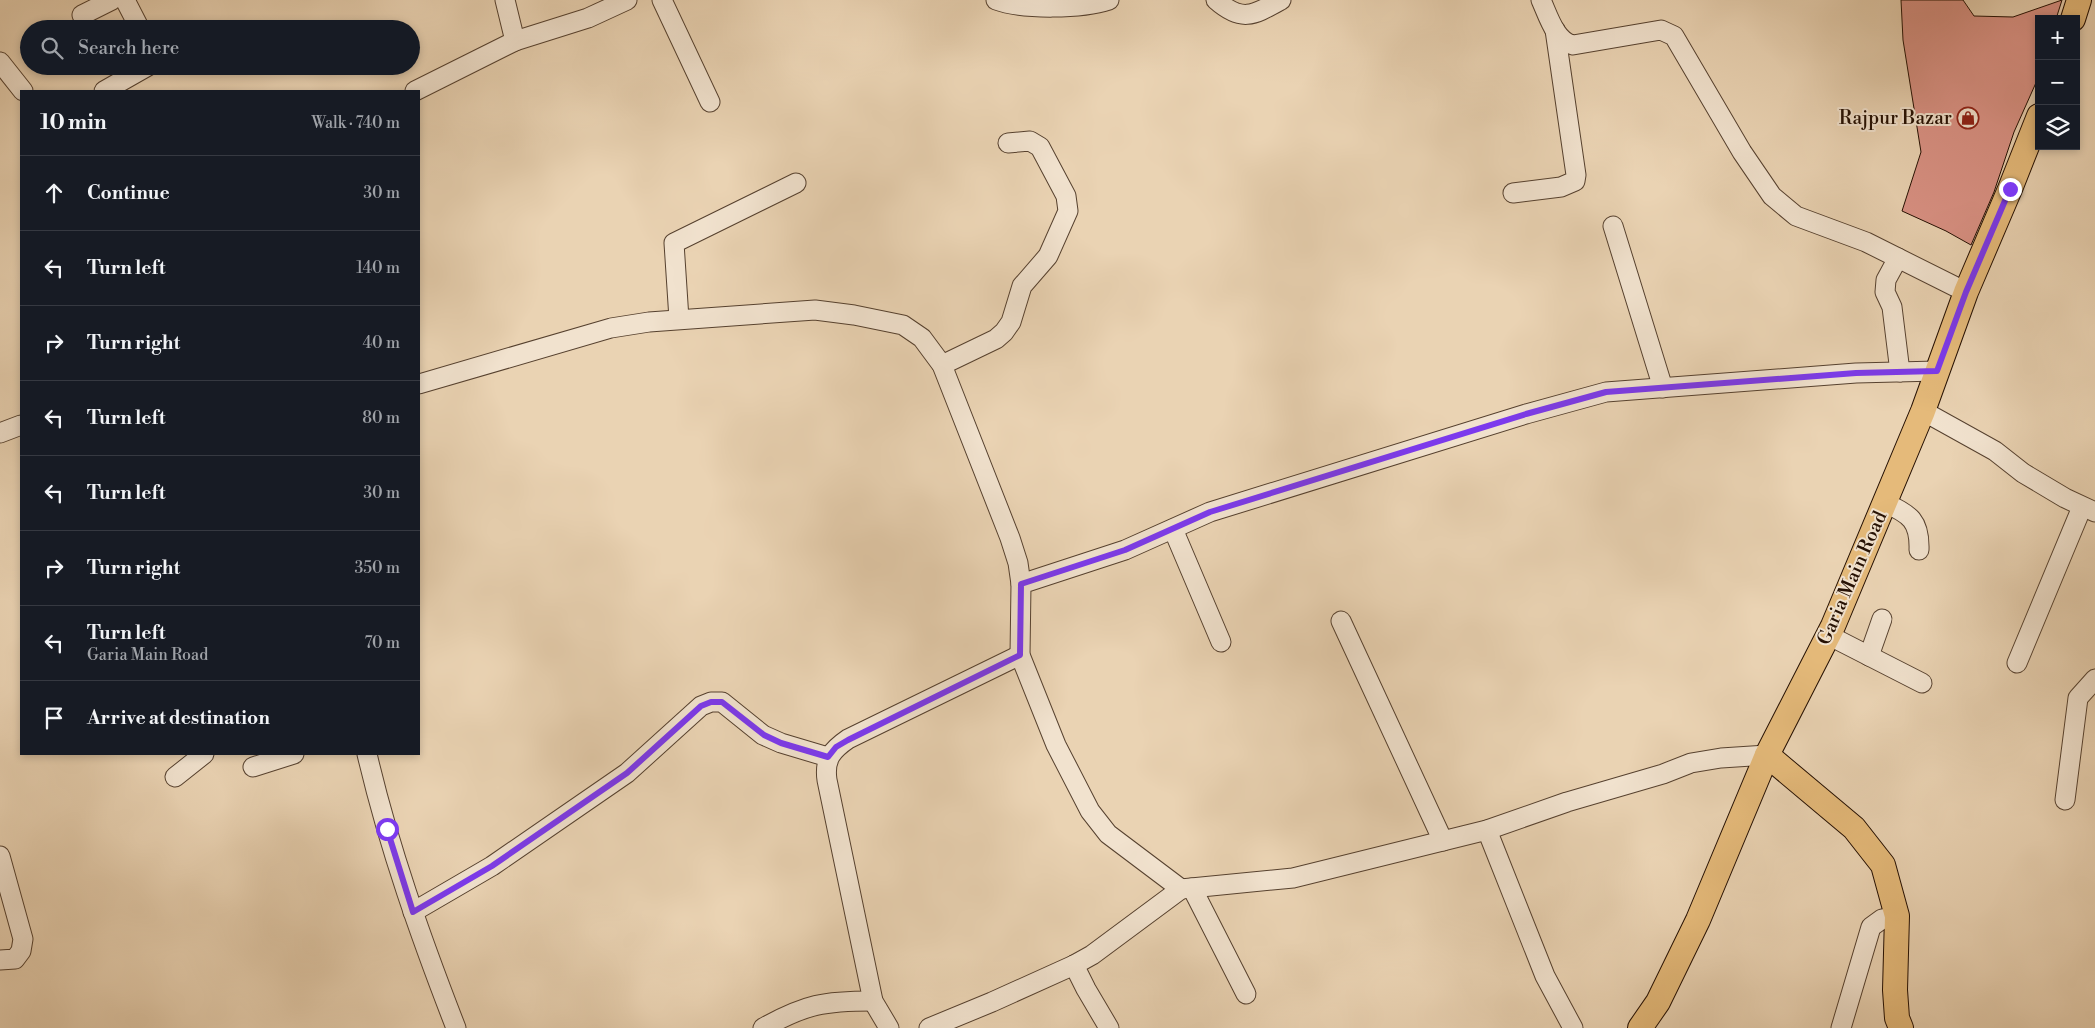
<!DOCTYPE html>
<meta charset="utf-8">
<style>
:root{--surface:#171b24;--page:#242831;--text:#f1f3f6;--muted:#9ea1a6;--line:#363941}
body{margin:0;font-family:"Libre Bodoni",serif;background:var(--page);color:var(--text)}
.controls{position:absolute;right:15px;top:15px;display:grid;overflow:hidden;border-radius:0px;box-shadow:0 2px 8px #0003}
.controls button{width:45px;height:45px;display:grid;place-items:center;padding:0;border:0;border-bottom:1px solid var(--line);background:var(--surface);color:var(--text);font:25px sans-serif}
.stop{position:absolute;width:15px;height:15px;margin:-11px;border:4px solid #7c3aed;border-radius:50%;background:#fff}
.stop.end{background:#7c3aed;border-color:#fff;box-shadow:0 1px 5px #0008}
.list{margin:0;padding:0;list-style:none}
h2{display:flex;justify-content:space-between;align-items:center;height:65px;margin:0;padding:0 20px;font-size:21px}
h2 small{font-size:16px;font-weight:400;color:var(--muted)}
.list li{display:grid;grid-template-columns:32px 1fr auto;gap:15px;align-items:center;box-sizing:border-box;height:75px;padding:0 20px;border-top:1px solid var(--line)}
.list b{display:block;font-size:19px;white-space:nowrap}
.list p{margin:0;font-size:16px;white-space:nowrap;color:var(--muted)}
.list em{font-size:16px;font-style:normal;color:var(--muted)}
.icon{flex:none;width:28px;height:28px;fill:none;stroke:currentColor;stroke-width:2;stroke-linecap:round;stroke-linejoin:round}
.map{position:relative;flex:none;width:2095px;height:1028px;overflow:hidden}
.search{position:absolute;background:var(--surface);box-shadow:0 2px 8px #0003;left:20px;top:20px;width:400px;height:55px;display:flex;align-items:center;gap:12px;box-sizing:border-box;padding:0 18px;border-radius:28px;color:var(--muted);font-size:19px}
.panel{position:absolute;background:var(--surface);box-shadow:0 2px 8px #0003;left:20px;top:90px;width:400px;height:665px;border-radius:0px}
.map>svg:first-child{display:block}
.building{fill:#da9285;stroke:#251003}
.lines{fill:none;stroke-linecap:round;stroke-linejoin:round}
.minor-casing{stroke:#56412f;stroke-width:21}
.major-casing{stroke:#251003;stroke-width:26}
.minor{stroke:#f1e2ce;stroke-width:19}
.major{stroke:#e5ba7a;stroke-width:24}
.route{stroke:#7c3aed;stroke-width:6}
.labels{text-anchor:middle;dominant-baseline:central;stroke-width:4;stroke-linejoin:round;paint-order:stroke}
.poi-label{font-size:19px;fill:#251003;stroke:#f1e2ce;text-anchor:end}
.street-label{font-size:19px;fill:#251003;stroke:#f1e2ce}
</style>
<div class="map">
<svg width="2095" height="1028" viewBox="0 0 2095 1028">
<rect width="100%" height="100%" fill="#ead3b3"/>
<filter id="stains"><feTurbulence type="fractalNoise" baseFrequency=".004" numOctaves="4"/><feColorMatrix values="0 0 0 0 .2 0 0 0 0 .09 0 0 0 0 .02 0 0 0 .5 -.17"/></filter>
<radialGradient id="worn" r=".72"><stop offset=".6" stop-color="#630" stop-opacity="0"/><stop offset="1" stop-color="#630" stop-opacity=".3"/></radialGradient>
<polygon class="building" points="1901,0 1963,0 1974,16 2013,17 2062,0 2056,19 2039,19 2039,76 2014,132 1994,192 1971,245 1946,231 1902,211 1921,152 1903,40"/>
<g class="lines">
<g class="minor-casing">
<g id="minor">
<polyline points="125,0 140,29"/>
<polyline points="505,0 515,41"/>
<polyline points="662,0 710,102"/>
<path d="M996,0C1023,10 1082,9 1109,0"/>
<path d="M1216,0C1242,23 1254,15 1281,0"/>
<path d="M1541,0C1548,15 1555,41 1573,45L1661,30L1674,36L1742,152L1772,196L1796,216L1866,242L1966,292"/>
<polyline points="82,15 112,0"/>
<polyline points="0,62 23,91"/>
<polyline points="104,91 148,66"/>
<polyline points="415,91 515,41 588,18 627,0"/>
<polyline points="1513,193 1561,187 1575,181 1576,175 1555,30"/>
<polyline points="1613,226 1663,388"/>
<polyline points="1898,258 1886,280 1885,292 1892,307 1900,372"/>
<polyline points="679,319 674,243 796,183"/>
<polyline points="942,365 996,339 1004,332 1011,322 1022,286 1048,256 1068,211 1066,196 1040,147 1030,141 1008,143"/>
<polyline points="419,384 611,328 649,322 815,310 854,315 903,325 922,338 942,365 1010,538 1018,563 1021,584"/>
<polyline points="1923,411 1995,451 2023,473 2065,498 2095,512"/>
<polyline points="0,433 21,425"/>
<path d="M1885,503C1910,514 1920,521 1919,550"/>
<polyline points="1173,529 1221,642"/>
<polyline points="1341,621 1443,841"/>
<polyline points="1828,635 1922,683"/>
<polyline points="1869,656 1882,619"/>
<polyline points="2017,663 2082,507"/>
<path d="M367,754C389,848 421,938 456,1028"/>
<polyline points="1767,755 1721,758 1691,763 1663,774 1567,802 1487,830 1293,878 1181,889 1108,834 1090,811 1056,745 1020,655 1021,584 1125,550 1210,512 1526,414 1606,392 1856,373 1937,371"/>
<polyline points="253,767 294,754"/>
<polyline points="175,777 204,754"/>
<polyline points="2065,800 2078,698 2095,679"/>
<polyline points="1487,830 1545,976 1573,1028"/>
<polyline points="0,856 23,939 21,951 15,959 0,960"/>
<polyline points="1192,888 1246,994"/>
<polyline points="413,912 492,866 627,773 701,706 711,702 722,702 763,735 781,743 828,757"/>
<polyline points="1074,965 1086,989 1109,1028"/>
<path d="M763,1028C806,1004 824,1001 873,1001"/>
<path d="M889,1028L873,1001L827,780C824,759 832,750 848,739L1020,655"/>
<polyline points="929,1028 992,1002 1074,965 1092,955 1181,889"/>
<polyline points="1841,1028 1871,927 1882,919 1897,916"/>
</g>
</g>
<g class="major-casing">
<g id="major">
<polyline points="2073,19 2079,0"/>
<polyline points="1767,755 1854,828 1883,865 1897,916 1895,990 1897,1018 1901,1028"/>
<polyline points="1640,1028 1658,1002 1698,920 1767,755 1833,626 1923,411 1966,292 2010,189 2039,116"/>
</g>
</g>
<use href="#minor" class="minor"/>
<use href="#major" class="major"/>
</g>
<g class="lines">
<polyline class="route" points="387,829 413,912 492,866 627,773 701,706 711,702 722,702 764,735 781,743 828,757 836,747 848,740 1020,655 1021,584 1125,550 1210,512 1526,414 1606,392 1856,373 1937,371 1966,292 2010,189"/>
</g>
<defs>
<g id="shop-ring" transform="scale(1.125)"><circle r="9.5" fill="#f1e2ce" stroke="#8f2418" stroke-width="1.5"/><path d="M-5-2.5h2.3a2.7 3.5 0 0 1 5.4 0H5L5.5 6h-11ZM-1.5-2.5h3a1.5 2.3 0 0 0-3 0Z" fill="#8f2418"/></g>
</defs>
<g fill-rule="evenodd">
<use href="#shop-ring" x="1968" y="118"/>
</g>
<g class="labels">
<g class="poi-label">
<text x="1952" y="118">Rajpur Bazar</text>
</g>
<g class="street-label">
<text transform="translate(1852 578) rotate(-66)">Garia Main Road</text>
</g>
</g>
<rect width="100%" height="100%" filter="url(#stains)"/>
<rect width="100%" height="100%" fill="url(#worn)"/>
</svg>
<div class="controls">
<button>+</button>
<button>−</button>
<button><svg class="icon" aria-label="layers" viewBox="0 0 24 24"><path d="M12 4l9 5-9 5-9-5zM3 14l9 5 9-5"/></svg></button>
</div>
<div class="stop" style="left:387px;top:829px"></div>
<div class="stop end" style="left:2010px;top:189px"></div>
<div class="search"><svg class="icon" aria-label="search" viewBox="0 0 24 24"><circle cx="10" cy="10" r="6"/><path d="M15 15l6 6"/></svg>Search here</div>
<section class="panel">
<h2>10 min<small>Walk · 740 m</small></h2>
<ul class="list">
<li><svg class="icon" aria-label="ahead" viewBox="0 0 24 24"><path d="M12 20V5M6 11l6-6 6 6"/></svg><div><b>Continue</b></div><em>30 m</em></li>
<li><svg class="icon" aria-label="left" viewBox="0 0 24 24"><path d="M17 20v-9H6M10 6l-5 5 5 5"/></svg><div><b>Turn left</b></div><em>140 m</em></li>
<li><svg class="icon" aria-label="right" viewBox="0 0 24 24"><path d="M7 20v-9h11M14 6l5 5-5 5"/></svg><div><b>Turn right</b></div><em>40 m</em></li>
<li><svg class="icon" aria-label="left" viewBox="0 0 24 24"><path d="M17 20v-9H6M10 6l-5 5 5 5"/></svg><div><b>Turn left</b></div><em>80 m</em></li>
<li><svg class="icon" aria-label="left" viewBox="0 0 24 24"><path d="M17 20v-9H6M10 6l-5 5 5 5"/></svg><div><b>Turn left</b></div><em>30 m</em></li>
<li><svg class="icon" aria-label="right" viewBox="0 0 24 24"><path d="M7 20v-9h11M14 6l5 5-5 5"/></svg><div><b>Turn right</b></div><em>350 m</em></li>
<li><svg class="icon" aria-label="left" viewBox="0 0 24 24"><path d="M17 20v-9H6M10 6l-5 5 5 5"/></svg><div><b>Turn left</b><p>Garia Main Road</p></div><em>70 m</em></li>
<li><svg class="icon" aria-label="arrive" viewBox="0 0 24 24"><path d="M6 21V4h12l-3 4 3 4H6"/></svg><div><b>Arrive at destination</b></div></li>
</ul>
</section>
</div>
